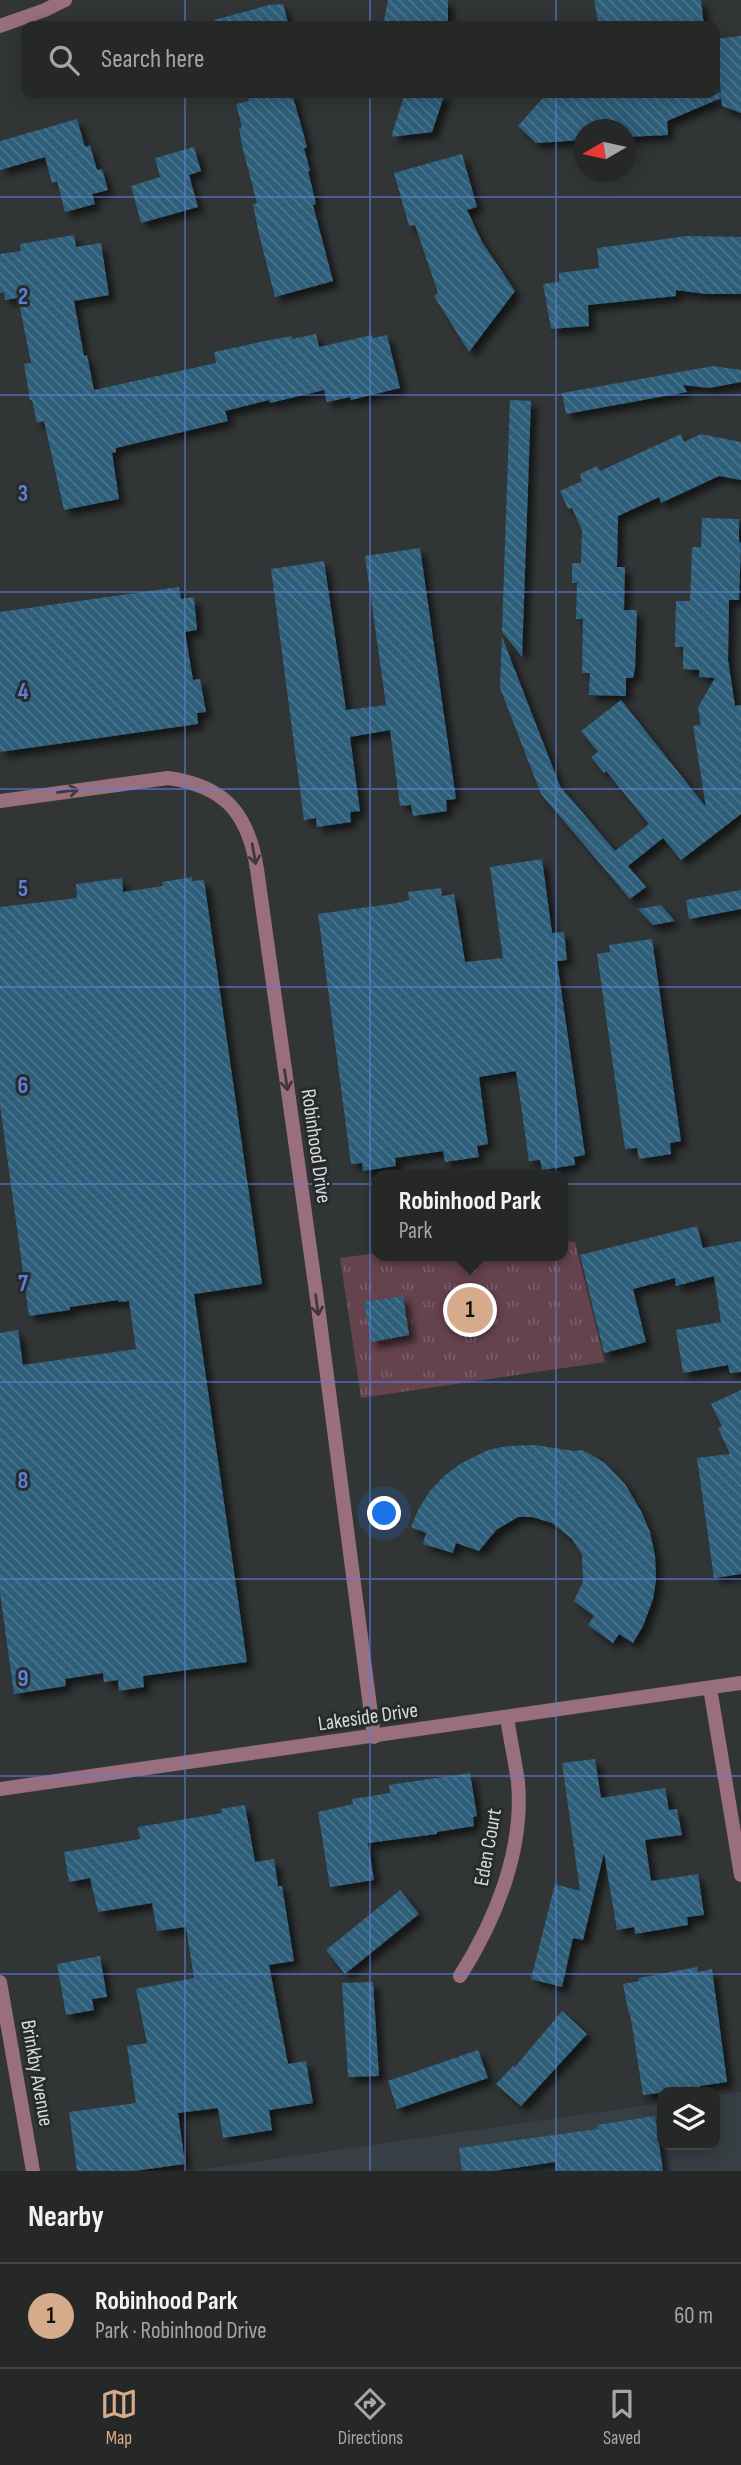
<!DOCTYPE html>
<meta charset="utf-8">
<style>
:root{--surface:#262828;--page:#323434;--text:#f1f3f6;--muted:#a4a6a8;--line:#424445;--accent:#d6ab8b}
body{margin:0;font-family:"Sofia Sans Condensed",sans-serif;background:var(--page);color:var(--text)}
.controls{position:absolute;right:21px;bottom:21px;display:grid;overflow:hidden;border-radius:14px;box-shadow:0 4px 18px #0003}
.controls button{width:63px;height:63px;display:grid;place-items:center;padding:0;border:0;border-bottom:2px solid var(--line);background:var(--surface);color:var(--text);font:35px sans-serif}
.compass{position:absolute;left:573px;top:119px;width:63px;height:63px;border-radius:50%;background:var(--surface);box-shadow:0 4px 18px #0003;rotate:261deg}
.you{position:absolute;left:385px;top:1514px;width:24px;height:24px;margin:-18px;border:5px solid #fff;border-radius:50%;background:#1a73e8;box-shadow:0 0 0 10px #1a73e833}
.badge{display:grid;place-items:center;width:46px;height:46px;border-radius:50%;background:var(--accent);color:#111;font-size:23px;font-weight:700}
.pin{position:absolute;translate:-50% -50%;border:4px solid #fff;box-shadow:0 2px 7px #0006}
.popup{position:absolute;left:372px;top:1170px;width:196px;height:91px;box-sizing:border-box;display:grid;place-content:center;border-radius:14px;background:var(--surface);filter:drop-shadow(0 2px 5px #0005);font-size:23px;white-space:nowrap;color:var(--muted)}
.popup b{font-size:26px;color:var(--text)}
.popup::after{content:'';position:absolute;left:50%;top:100%;margin-left:-14px;border:14px solid transparent;border-top-color:var(--surface)}
.list{margin:0;padding:0;list-style:none}
h2{display:flex;justify-content:space-between;align-items:center;height:91px;margin:0;padding:0 28px;font-size:30px}
h2 small{font-size:23px;font-weight:400;color:var(--muted)}
.list li{display:grid;grid-template-columns:46px 1fr auto;gap:21px;align-items:center;box-sizing:border-box;height:105px;padding:0 28px;border-top:2px solid var(--line)}
.list b{display:block;font-size:26px;white-space:nowrap}
.list p{margin:0;font-size:23px;white-space:nowrap;color:var(--muted)}
.list em{font-size:23px;font-style:normal;color:var(--muted)}
.icon{flex:none;width:38px;height:38px;fill:none;stroke:currentColor;stroke-width:2;stroke-linecap:round;stroke-linejoin:round}
.map{position:relative;flex:none;width:741px;height:2171px;overflow:hidden}
.search{position:absolute;background:var(--surface);box-shadow:0 4px 18px #0003;left:21px;right:21px;top:21px;height:77px;display:flex;align-items:center;gap:18px;box-sizing:border-box;padding:0 24px;border-radius:14px;color:var(--muted);font-size:26px}
.sheet{height:196px;background:var(--surface)}
nav{display:flex;justify-content:space-around;align-items:center;box-sizing:border-box;height:98px;border-top:2px solid var(--line);background:var(--surface);font-size:19px;color:var(--muted)}
nav a{display:grid;justify-items:center;gap:4px}
nav .on{color:var(--accent)}
.map>svg:first-child{display:block}
.built{fill:#373f44}
.park{fill:url(#park-tufts)}
.building{fill:url(#building-back-hatch);filter:url(#shadow)}
.lines{fill:none;stroke-linecap:round;stroke-linejoin:round}
.minor{stroke:#996e7d;stroke-width:14}
.tertiary{stroke:#996e7d;stroke-width:14}
.oneway{stroke:#3f383c}
.grid{fill:none;stroke:#5f7fd9;stroke-width:2;stroke-opacity:0.55}
.labels{text-anchor:middle;dominant-baseline:central;stroke-width:6;stroke-linejoin:round;paint-order:stroke}
.street-label{font-size:21px;fill:#d9dadb;stroke:#282b2c}
.grid-label{font-size:23px;text-anchor:middle;font-weight:bold;fill:#5f7fd9;stroke:#282b2c;stroke-width:6;stroke-linejoin:round;paint-order:stroke}
</style>
<div class="map">
<svg width="741" height="2171" viewBox="0 0 741 2171">
<defs>
<pattern id="park-tufts" width="24" height="20" patternUnits="userSpaceOnUse" patternTransform="scale(1.75)"><rect width="24" height="20" fill="#64424e"/><path d="M3 7l-1-3M5 7V3M7 7l1-3M15 17l-1-3M17 17v-4M19 17l1-3" fill="none" stroke="#7a5d67"/></pattern>
<pattern id="building-back-hatch" width="6" height="6" patternUnits="userSpaceOnUse" patternTransform="scale(1.75)"><rect width="6" height="6" fill="#2e5e7a"/><path d="M-1 5l2 2M0 0l6 6M5-1l2 2" fill="none" stroke="#4c748c"/></pattern>
<filter id="shadow"><feDropShadow dx="6" dy="6" stdDeviation="3.5" flood-color="#0009"/></filter>
</defs>
<rect width="100%" height="100%" fill="#323536"/>
<polygon class="built" points="741,2092 741,2171 192,2171 662,2103 662,2145 715,2145 715,2095"/>
<polygon class="park" points="564,1225 569,1242 575,1242 605,1362 361,1398 340,1258 377,1253 377,1256 563,1256"/>
<g class="building">
<polygon points="388,0 448,0 448,26 383,26"/>
<polygon points="594,0 701,0 704,26 599,26"/>
<polygon points="283,4 289,26 215,26 214,20 269,5"/>
<polygon points="741,36 741,113 722,106 721,98 667,121 668,135 626,137 626,130 584,130 584,140 536,143 518,126 547,93 721,93 715,39"/>
<polygon points="247,93 292,93 307,147 304,148 310,171 308,171 316,204 313,205 333,281 275,297 258,230 253,204 257,203 243,150 239,128 242,127 236,104 249,101"/>
<polygon points="405,93 445,93 432,132 391,137"/>
<polygon points="77,119 85,147 90,145 97,170 102,169 108,190 92,194 95,204 65,212 57,181 52,183 45,157 0,170 0,141"/>
<polygon points="194,147 201,171 189,175 198,207 141,223 131,186 160,177 155,158"/>
<polygon points="462,154 477,207 467,210 482,242 515,291 469,352 434,296 438,293 415,225 409,226 394,173"/>
<polygon points="74,235 76,247 101,243 109,295 74,301 84,356 87,355 94,390 216,363 214,352 270,340 292,336 292,339 316,334 319,347 372,335 373,338 387,335 400,388 351,400 350,397 327,402 324,390 270,403 269,400 225,411 228,421 116,448 116,452 112,453 119,499 64,510 44,421 37,423 32,400 30,400 24,364 31,363 18,298 5,300 4,292 0,293 0,254 21,251 20,244"/>
<polygon points="687,236 741,237 741,294 706,294 676,290 676,296 588,305 589,326 551,329 543,284 559,282 559,273 599,268 597,248"/>
<polygon points="713,366 741,370 741,382 709,388 683,385 687,392 566,414 562,393"/>
<polygon points="510,400 531,401 522,657 502,632"/>
<polygon points="681,434 684,442 701,434 741,442 741,480 719,476 661,503 659,497 618,516 617,567 625,567 624,610 637,610 635,668 633,678 626,678 626,696 589,695 590,673 582,673 583,619 576,619 577,583 572,583 572,563 581,563 582,530 572,508 568,509 560,491 582,481 580,474 597,466 600,471"/>
<polygon points="702,518 739,519 739,542 741,543 739,600 729,600 728,660 735,706 741,705 741,814 681,860 663,838 628,866 646,887 630,899 541,794 500,688 502,637 560,786 615,851 649,824 606,771 604,773 591,757 598,752 581,731 621,700 706,807 693,726 701,725 698,707 715,678 699,677 699,670 683,669 683,647 675,647 676,601 690,601 692,547 701,547"/>
<polygon points="420,548 456,799 446,800 447,811 413,816 411,805 400,806 390,730 350,737 360,811 350,812 351,822 317,827 316,818 304,820 271,569 324,561 346,710 386,705 365,556"/>
<polygon points="179,587 181,599 194,597 197,630 185,632 193,680 200,679 206,712 197,713 198,724 0,752 0,612"/>
<polygon points="542,859 552,933 564,932 567,960 557,961 585,1155 574,1157 575,1165 542,1170 540,1160 529,1161 516,1071 479,1077 488,1144 477,1146 479,1157 445,1162 443,1151 395,1158 396,1166 363,1171 362,1163 351,1164 318,914 397,903 409,900 408,892 441,888 442,896 454,894 465,962 503,958 490,867"/>
<polygon points="192,877 192,881 204,880 262,1284 194,1294 247,1662 143,1676 144,1687 119,1691 118,1680 104,1682 103,1673 65,1679 66,1686 14,1694 0,1593 0,1333 18,1330 23,1365 136,1349 129,1301 118,1302 118,1300 70,1307 70,1310 29,1316 0,1105 0,907 77,898 76,884 122,878 123,892 163,886 162,882"/>
<polygon points="741,890 741,909 689,919 686,900"/>
<polygon points="661,905 675,921 653,925 638,909"/>
<polygon points="652,939 681,1141 670,1143 671,1154 639,1159 637,1148 625,1149 597,954 610,952 609,945"/>
<polygon points="697,1226 703,1248 741,1241 741,1372 730,1373 728,1365 683,1373 676,1330 721,1322 714,1276 676,1286 675,1278 633,1289 646,1342 604,1353 580,1255"/>
<polygon points="403,1296 409,1335 371,1342 364,1302"/>
<polygon points="741,1390 741,1574 714,1578 697,1458 730,1454 718,1428 722,1426 711,1404"/>
<polygon points="535,1445 574,1451 582,1450 590,1454 606,1464 625,1484 641,1511 650,1532 655,1556 656,1580 653,1599 643,1626 633,1643 619,1634 613,1643 588,1625 594,1616 574,1601 583,1582 582,1555 572,1539 552,1523 532,1517 518,1517 496,1530 479,1551 456,1543 453,1553 423,1544 426,1533 411,1527 419,1508 430,1491 444,1476 460,1464 488,1450 508,1446"/>
<polygon points="595,1759 601,1798 665,1788 669,1810 677,1809 682,1835 645,1840 651,1881 698,1874 704,1915 687,1917 688,1925 635,1934 634,1927 617,1930 604,1853 583,1940 573,1938 562,1987 531,1979 555,1884 580,1891 562,1763"/>
<polygon points="470,1773 477,1816 473,1817 474,1826 437,1832 437,1834 368,1843 374,1880 330,1887 318,1812 353,1804 352,1799 390,1793 389,1785"/>
<polygon points="245,1805 255,1862 274,1859 278,1886 282,1886 294,1961 269,1965 288,2064 306,2061 313,2103 269,2110 272,2130 223,2138 218,2108 178,2113 185,2164 134,2171 77,2171 69,2112 136,2103 127,2046 147,2043 136,1989 194,1978 186,1927 157,1931 152,1903 98,1912 90,1878 69,1882 64,1852 140,1839 138,1827 222,1813 221,1809"/>
<polygon points="400,1890 419,1914 345,1974 326,1950"/>
<polygon points="100,1956 107,1997 92,1999 94,2010 66,2015 57,1964"/>
<polygon points="697,1967 698,1972 712,1969 727,2082 700,2086 700,2088 643,2095 630,2013 629,2015 623,1984 639,1981 639,1978"/>
<polygon points="373,1982 379,2076 348,2077 342,1983"/>
<polygon points="562,2011 587,2034 521,2106 496,2084 513,2066 514,2068"/>
<polygon points="478,2050 488,2078 397,2109 388,2081"/>
<polygon points="655,2116 663,2171 556,2171 555,2162 494,2171 462,2171 459,2148 598,2129 597,2125"/>
</g>
<g class="lines">
<g class="minor">
<path d="M0,801L168,778C225,786 248,813 257,869L317,1299L374,1737"/>
<polyline points="710,1688 741,1875"/>
<path d="M460,1976C496,1919 524,1850 518,1782C515,1760 510,1739 507,1717"/>
</g>
<g class="tertiary">
<polyline points="0,26 45,10 65,0"/>
<polyline points="0,1789 741,1683"/>
<polyline points="0,1982 33,2171"/>
</g>
</g>
<defs><path id="oneway-shaft" d="M-6 0H5M1.5-3L5.5 0L1.5 3" fill="none" stroke-width="1.6" stroke-linecap="round" stroke-linejoin="round" transform="scale(1.75)"/></defs>
<g class="oneway">
<use href="#oneway-shaft" transform="translate(68 791) rotate(-8)"/>
<use href="#oneway-shaft" transform="translate(254 854) rotate(80)"/>
<use href="#oneway-shaft" transform="translate(286 1080) rotate(82)"/>
<use href="#oneway-shaft" transform="translate(317 1305) rotate(82)"/>
</g>
<path class="grid" d="M185,0V26M370,0V26M556,0V26M185,93V2171M370,93V2171M556,93V2171M0,197H741M0,395H741M0,592H741M0,789H741M0,987H741M0,1184H741M0,1382H741M0,1579H741M0,1776H741M0,1974H741"/>
<g class="labels">
<g class="street-label">
<text transform="translate(316 1146) rotate(82)">Robinhood Drive</text>
<text transform="translate(368 1717) rotate(-8)">Lakeside Drive</text>
<text transform="translate(488 1847) rotate(-80)">Eden Court</text>
<text transform="translate(37 2073) rotate(80)">Brinkby Avenue</text>
</g>
</g>
<g class="grid-label">
<text x="23" y="304">2</text>
<text x="23" y="501">3</text>
<text x="23" y="699">4</text>
<text x="23" y="896">5</text>
<text x="23" y="1093">6</text>
<text x="23" y="1291">7</text>
<text x="23" y="1488">8</text>
<text x="23" y="1686">9</text>
</g>
</svg>
<div class="controls">
<button><svg class="icon" aria-label="layers" viewBox="0 0 24 24"><path d="M12 4l9 5-9 5-9-5zM3 14l9 5 9-5"/></svg></button>
</div>
<svg class="compass" viewBox="-18 -18 36 36"><path d="M0-13l5 13h-10z" fill="#e53935"/><path d="M0 13l5-13h-10z" fill="#a4a6a8"/></svg>
<div class="you"></div>
<div class="pin badge" style="left:470px;top:1310px">1</div>
<div class="popup"><b>Robinhood Park</b>Park</div>
<div class="search"><svg class="icon" aria-label="search" viewBox="0 0 24 24"><circle cx="10" cy="10" r="6"/><path d="M15 15l6 6"/></svg>Search here</div>
</div>
<section class="sheet">
<h2>Nearby<small></small></h2>
<ul class="list">
<li><span class="badge">1</span><div><b>Robinhood Park</b><p>Park · Robinhood Drive</p></div><em>60 m</em></li>
</ul>
</section>
<nav>
<a class="on"><svg class="icon" aria-label="map" viewBox="0 0 24 24"><path d="M3 6l6-2 6 2 6-2v14l-6 2-6-2-6 2zM9 4v14M15 6v14"/></svg>Map</a>
<a><svg class="icon" aria-label="directions" viewBox="0 0 24 24"><path d="M12 3l9 9-9 9-9-9zM9 14v-3h6M13 9l2 2-2 2"/></svg>Directions</a>
<a><svg class="icon" aria-label="saved" viewBox="0 0 24 24"><path d="M7 4h10v16l-5-4-5 4z"/></svg>Saved</a>
</nav>
